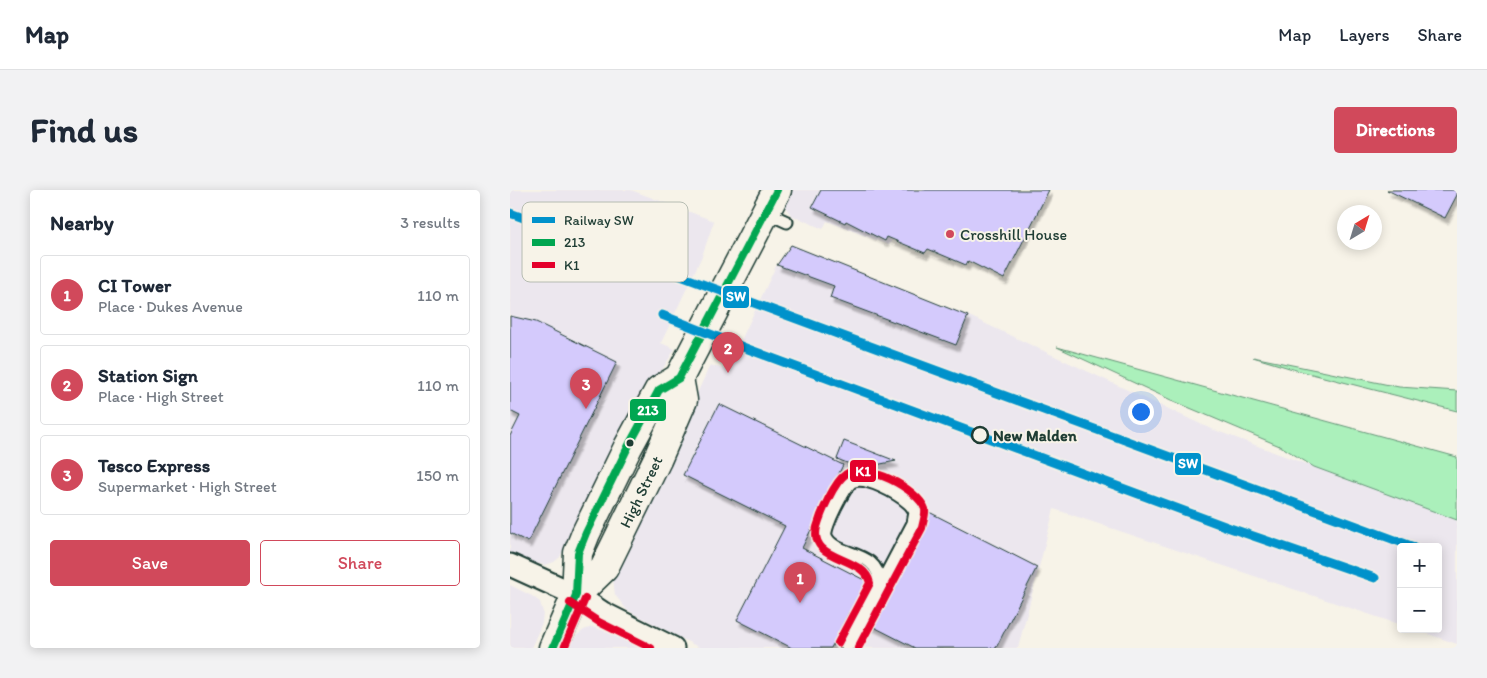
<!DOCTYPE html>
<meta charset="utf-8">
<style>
:root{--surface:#fff;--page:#f2f2f3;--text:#1f2937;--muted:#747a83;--line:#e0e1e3;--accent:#d1495b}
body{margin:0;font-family:Itim,sans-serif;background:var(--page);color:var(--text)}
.controls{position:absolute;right:15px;bottom:15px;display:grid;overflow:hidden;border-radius:5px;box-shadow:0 2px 12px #0003}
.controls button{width:45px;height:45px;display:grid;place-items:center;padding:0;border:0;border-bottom:1px solid var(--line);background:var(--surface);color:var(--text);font:25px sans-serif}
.compass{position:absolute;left:827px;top:15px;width:45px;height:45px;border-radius:50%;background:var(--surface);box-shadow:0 2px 12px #0003;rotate:38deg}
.you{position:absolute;left:630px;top:221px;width:18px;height:18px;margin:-12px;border:4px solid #fff;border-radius:50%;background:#1a73e8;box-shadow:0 0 0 8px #1a73e833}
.badge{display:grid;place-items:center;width:32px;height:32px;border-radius:50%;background:var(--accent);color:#fff;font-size:16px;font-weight:700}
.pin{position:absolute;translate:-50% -41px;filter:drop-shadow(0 1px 2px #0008)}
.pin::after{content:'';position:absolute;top:26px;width:18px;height:15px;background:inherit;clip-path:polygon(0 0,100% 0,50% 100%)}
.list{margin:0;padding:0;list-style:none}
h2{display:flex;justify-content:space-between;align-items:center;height:65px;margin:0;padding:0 20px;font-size:21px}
h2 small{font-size:16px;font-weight:400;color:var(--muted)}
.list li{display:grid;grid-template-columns:32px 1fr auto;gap:15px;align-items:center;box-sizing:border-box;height:80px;margin:0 10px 10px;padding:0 10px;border:1px solid var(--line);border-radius:5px}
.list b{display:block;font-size:19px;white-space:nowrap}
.list p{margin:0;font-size:16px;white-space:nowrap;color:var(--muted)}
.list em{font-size:16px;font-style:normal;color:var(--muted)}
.actions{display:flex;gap:10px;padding:15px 20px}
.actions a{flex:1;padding:11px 0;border:1px solid var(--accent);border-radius:5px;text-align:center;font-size:18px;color:var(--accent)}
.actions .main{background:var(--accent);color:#fff}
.map{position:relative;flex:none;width:947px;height:458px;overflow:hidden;border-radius:5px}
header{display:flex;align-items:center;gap:30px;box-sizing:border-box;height:70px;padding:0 25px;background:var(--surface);border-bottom:1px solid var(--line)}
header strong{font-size:24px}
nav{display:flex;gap:28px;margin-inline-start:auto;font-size:18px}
.intro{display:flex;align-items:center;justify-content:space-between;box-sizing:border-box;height:120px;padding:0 30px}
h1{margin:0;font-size:35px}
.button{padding:12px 22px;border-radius:5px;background:var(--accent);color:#fff;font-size:18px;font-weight:700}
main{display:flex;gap:30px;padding:0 30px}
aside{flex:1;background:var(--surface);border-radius:5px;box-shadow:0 2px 12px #0003}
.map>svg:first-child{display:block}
.built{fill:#ece7ee}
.green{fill:#abf0bb;stroke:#659678}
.building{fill:#d4cafc;stroke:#1f3d34;filter:url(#shadow)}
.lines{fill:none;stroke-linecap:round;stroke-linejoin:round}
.lane-casing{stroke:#1f3d34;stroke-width:15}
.street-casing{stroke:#1f3d34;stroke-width:25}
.secondary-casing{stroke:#1f3d34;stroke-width:31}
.lane{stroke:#f7f3e8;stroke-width:11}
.street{stroke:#f7f3e8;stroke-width:21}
.secondary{stroke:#f7f3e8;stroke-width:28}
.bus-1-casing{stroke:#f7f3e8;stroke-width:11}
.bus-2-casing{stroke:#f7f3e8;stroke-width:11}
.bus-1{stroke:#00a651;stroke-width:8}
.bus-2{stroke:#e4002b;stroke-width:8}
.rail-1-casing{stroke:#f7f3e8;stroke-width:12}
.rail-1{stroke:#0092cb;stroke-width:9}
.poi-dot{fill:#d1495b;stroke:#f7f3e8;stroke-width:2}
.stop-dot{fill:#f7f3e8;stroke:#1f3d34;stroke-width:2.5}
.bus-dot{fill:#1f3d34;stroke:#f7f3e8;stroke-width:2}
.labels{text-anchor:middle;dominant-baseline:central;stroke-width:4;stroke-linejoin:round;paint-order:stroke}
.poi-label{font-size:16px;fill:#1f3d34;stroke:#f7f3e8;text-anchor:start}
.stop-label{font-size:16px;font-weight:bold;fill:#1f3d34;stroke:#f7f3e8;text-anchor:start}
.street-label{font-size:16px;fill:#1f3d34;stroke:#f7f3e8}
.key{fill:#f7f3e8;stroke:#b6bcb2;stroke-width:1}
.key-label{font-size:14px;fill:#1f3d34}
.line-badge{stroke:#f7f3e8;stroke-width:2}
.badge-label{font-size:14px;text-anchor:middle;font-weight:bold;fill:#fff}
</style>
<header>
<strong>Map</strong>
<nav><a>Map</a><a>Layers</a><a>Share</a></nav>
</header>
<div class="intro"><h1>Find us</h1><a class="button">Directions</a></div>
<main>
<aside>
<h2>Nearby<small>3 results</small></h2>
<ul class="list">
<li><span class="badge">1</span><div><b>CI Tower</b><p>Place · Dukes Avenue</p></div><em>110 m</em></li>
<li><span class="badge">2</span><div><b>Station Sign</b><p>Place · High Street</p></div><em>110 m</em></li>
<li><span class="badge">3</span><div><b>Tesco Express</b><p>Supermarket · High Street</p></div><em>150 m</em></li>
</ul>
<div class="actions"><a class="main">Save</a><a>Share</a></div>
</aside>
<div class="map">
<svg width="947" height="458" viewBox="0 0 947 458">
<defs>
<filter id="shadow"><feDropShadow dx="3" dy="5.5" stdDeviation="1" flood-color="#0004"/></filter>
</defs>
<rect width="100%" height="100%" fill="#f7f3e8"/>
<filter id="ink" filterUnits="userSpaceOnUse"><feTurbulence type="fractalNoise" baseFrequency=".02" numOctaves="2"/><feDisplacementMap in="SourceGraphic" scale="10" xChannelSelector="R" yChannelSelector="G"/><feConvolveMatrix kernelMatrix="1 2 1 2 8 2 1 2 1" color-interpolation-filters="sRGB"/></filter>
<g filter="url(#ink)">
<g class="built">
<polygon points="0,0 121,0 204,31 192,66 151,153 165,159 147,188 73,319 50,367 44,372 35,375 25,373 0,365"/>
<polygon points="282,0 408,0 379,55 317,31 313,39 281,25 276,18 276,12"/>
<polygon points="281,55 459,126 699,238 947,330 947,454 904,439 928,439 928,357 891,357 891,435 544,319 508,458 190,458 117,420 105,405 103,388 200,175 217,180 266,76"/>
<polygon points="0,395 22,406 30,412 33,422 32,433 21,458 0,458"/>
<polygon points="82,437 95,441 130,458 60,458 66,446 74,440"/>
</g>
<g class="green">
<polygon points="547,157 947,267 947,330 804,277 772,257 661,210"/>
<polygon points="743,167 889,197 947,201 947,221 786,180"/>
</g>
<g class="building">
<polygon points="311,0 539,0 494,89 458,71 456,75 418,59 415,63 377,47 375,51 336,31 335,33 302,17"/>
<polygon points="877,0 947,0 947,5 935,28"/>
<polygon points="281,55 458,126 446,155 320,108 324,96 267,75"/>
<polygon points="0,126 26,132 107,172 18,352 0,343 0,246 10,226 0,221"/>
<polygon points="209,214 333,275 292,358 362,394 345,426 339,422 321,458 282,458 227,430 275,336 173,285"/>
<polygon points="334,251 386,271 350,278 327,269"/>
<polygon points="419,322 527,377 486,458 405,458 358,434 376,399 379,401"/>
</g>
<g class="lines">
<g class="lane-casing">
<g id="lane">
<polyline points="255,22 277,32"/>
<path d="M337,458L403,333L405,322C403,319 401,315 398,313C388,304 355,285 342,292C335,296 313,339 316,346C325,368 369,358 370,394"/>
</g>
</g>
<g class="street-casing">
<polyline id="street" points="0,375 66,405 93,423 163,458"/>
</g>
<g class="secondary-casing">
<g id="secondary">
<polyline points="66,405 68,363 76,343 118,257 149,200 169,188 267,0"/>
<polyline points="43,458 66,405 94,378 147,270 173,210 169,188"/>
</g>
</g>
<use href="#lane" class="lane"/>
<use href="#street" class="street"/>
<use href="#secondary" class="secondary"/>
<g class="bus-1-casing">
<polyline id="bus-1" points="43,458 66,405 68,363 76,343 118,257 149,200 169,188 267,0"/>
</g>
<g class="bus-2-casing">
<g id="bus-2">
<polyline points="60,413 89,432 141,458"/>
<path d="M328,453L360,393C354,365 298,372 307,337C311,323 324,292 336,284C355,271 408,299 415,319C416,324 413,332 412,338L348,458"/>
<polyline points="54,458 75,409"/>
</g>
</g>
<use href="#bus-1" class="bus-1"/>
<use href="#bus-2" class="bus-2"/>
<g class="rail-1-casing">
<g id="rail-1">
<polyline points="0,23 904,357"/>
<polyline points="152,125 238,159 720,338 865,388"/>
</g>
</g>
<use href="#rail-1" class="rail-1"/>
</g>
</g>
<circle class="poi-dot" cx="440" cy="44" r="5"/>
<circle class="stop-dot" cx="470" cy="245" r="8"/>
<circle class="bus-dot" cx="120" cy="253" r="4.5"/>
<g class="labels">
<g class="poi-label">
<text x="450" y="44">Crosshill House</text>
</g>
<g class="stop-label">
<text x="483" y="245">New Malden</text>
</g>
<g class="street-label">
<text transform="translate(131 302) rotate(-64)">High Street</text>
</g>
</g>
<rect x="12" y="12" width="166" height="80" rx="8" class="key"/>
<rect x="22" y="27" width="23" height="6" fill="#0092cb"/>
<rect x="22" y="49" width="23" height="7" fill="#00a651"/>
<rect x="22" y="72" width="23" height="6" fill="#e4002b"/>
<g class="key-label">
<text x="54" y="35">Railway SW</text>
<text x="54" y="57">213</text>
<text x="54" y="80">K1</text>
</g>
<g class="line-badge">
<rect x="212" y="95" width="28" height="24" rx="5" fill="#0092cb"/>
<rect x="119" y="208" width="38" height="24" rx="5" fill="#00a651"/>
<rect x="664" y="262" width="28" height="24" rx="5" fill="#0092cb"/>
<rect x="339" y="269" width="28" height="24" rx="5" fill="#e4002b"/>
</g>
<g class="badge-label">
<text x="226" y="111">SW</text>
<text x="138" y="225">213</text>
<text x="678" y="278">SW</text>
<text x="353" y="286">K1</text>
</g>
</svg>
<div class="controls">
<button>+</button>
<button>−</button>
</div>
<svg class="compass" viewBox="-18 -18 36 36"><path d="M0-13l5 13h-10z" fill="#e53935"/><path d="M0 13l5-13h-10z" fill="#747a83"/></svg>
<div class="you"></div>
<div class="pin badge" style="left:290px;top:413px">1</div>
<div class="pin badge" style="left:218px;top:183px">2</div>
<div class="pin badge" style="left:76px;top:219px">3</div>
</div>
</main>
